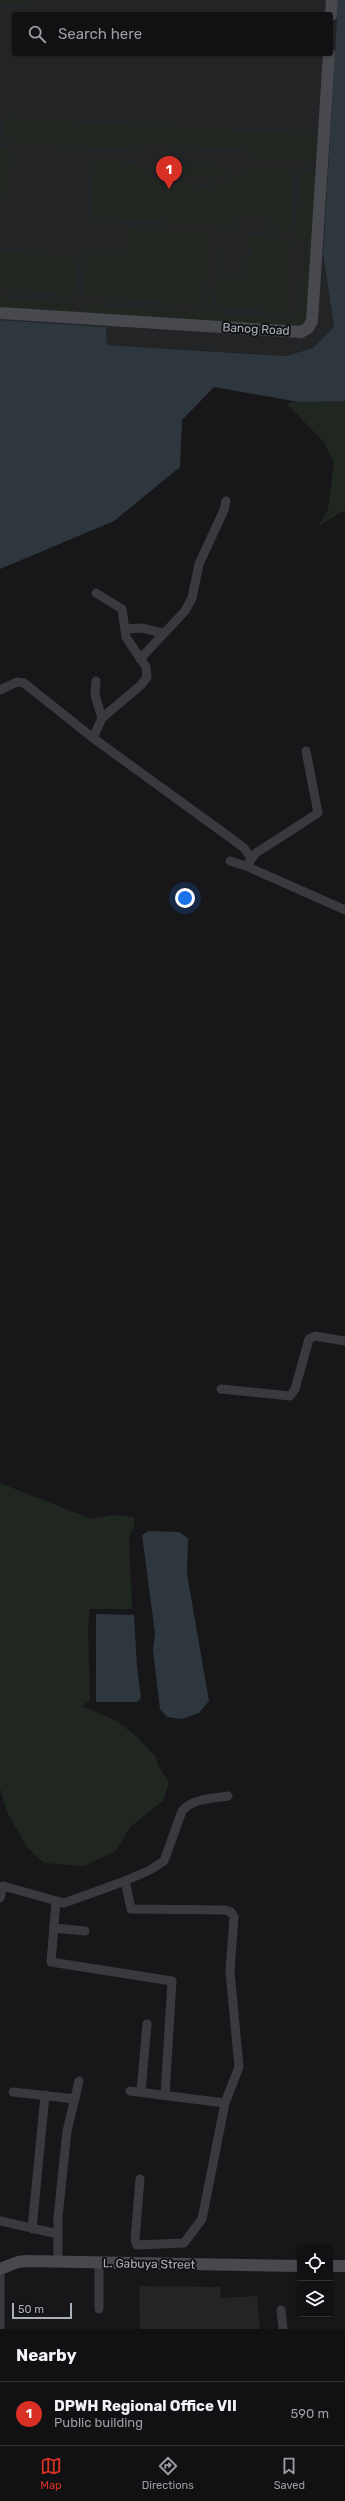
<!DOCTYPE html>
<style>
:root{--surface:#111113;--page:#1a1a1c;--text:#f1f3f6;--muted:#9c9da0;--line:#303133;--accent:#d93025}
body{margin:0;font-family:Rubik,sans-serif;background:var(--page);color:var(--text)}
.controls{position:absolute;right:12px;bottom:12px;display:grid;overflow:hidden;border-radius:4px;box-shadow:0 1px 3px #0004}
.controls button{width:36px;height:36px;display:grid;place-items:center;padding:0;border:0;border-bottom:1px solid var(--line);background:var(--surface);color:var(--text);font:20px sans-serif}
.scale{position:absolute;left:12px;bottom:10px;width:60px;box-sizing:border-box;padding-left:4px;border:2px solid #aab0b8;border-top:0;font-size:11px;line-height:14px;white-space:nowrap;color:#aab0b8;-webkit-text-stroke:3px #121214;paint-order:stroke}
.you{position:absolute;left:185px;top:898px;width:14px;height:14px;margin:-10px;border:3px solid #fff;border-radius:50%;background:#1a73e8;box-shadow:0 0 0 6px #1a73e833}
.badge{display:grid;place-items:center;width:26px;height:26px;border-radius:50%;background:var(--accent);color:#fff;font-size:13px;font-weight:700}
.pin{position:absolute;translate:-50% -33px;filter:drop-shadow(0 1px 2px #0008)}
.pin::after{content:'';position:absolute;top:21px;width:14px;height:12px;background:inherit;clip-path:polygon(0 0,100% 0,50% 100%)}
.list{margin:0;padding:0;list-style:none}
h2{display:flex;justify-content:space-between;align-items:center;height:52px;margin:0;padding:0 16px;font-size:17px}
h2 small{font-size:13px;font-weight:400;color:var(--muted)}
.list li{display:grid;grid-template-columns:26px 1fr auto;gap:12px;align-items:center;box-sizing:border-box;height:64px;padding:0 16px;border-top:1px solid var(--line)}
.list b{display:block;font-size:15px;white-space:nowrap}
.list p{margin:0;font-size:13px;white-space:nowrap;color:var(--muted)}
.list em{font-size:13px;font-style:normal;color:var(--muted)}
.icon{flex:none;width:22px;height:22px;fill:none;stroke:currentColor;stroke-width:2;stroke-linecap:round;stroke-linejoin:round}
.map{position:relative;flex:none;width:345px;height:2329px;overflow:hidden}
.search{position:absolute;background:var(--surface);box-shadow:0 1px 3px #0004;left:12px;right:12px;top:12px;height:44px;display:flex;align-items:center;gap:10px;box-sizing:border-box;padding:0 14px;border-radius:4px;color:var(--muted);font-size:15px}
.sheet{height:116px;background:var(--surface)}
nav{display:flex;justify-content:space-around;align-items:center;box-sizing:border-box;height:56px;border-top:1px solid var(--line);background:var(--surface);font-size:11px;color:var(--muted)}
nav a{display:grid;justify-items:center;gap:2px}
nav .on{color:var(--accent)}
.map>svg:first-child{display:block}
.built{fill:#232426;fill-rule:evenodd}
.green{fill:#202720}
.water{fill:#2e373d}
.lines{fill:none;stroke-linecap:round;stroke-linejoin:round}
.street{stroke:#393a3e;stroke-width:9}
.secondary{stroke:#47494e;stroke-width:12}
.labels{text-anchor:middle;dominant-baseline:central;stroke-width:4;stroke-linejoin:round;paint-order:stroke}
.street-label{font-size:12px;fill:#aab0b8;stroke:#121214}
</style>
<div class="map">
<svg width="345" height="2329" viewBox="0 0 345 2329">
<rect width="100%" height="100%" fill="#171719"/>
<g class="built">
<path d="M0,0H338L323,254L334,327L313,348L287,356L106,345V327L0,320ZM14,14H331V54H14Z"/>
<polygon points="139,2286 220,2287 221,2298 257,2296 260,2329 140,2329"/>
</g>
<g class="green">
<polygon points="0,0 31,0 31,6 0,3"/>
<polygon points="5,119 318,135 317,158 312,161 252,157 252,150 142,143 141,150 4,141"/>
<polygon points="0,149 9,149 8,198 0,197"/>
<polygon points="94,161 132,163 169,188 170,184 211,188 211,191 253,168 293,169 291,231 271,229 271,217 238,215 237,226 91,217"/>
<polygon points="155,163 234,169 216,177 169,174"/>
<polygon points="300,171 316,172 309,318 303,325 296,327 82,315 82,305 291,319 293,311 302,312 306,239 297,239"/>
<polygon points="128,229 208,234 205,295 198,305 84,295 86,254 128,255"/>
<polygon points="248,236 289,240 286,312 220,306 215,292 219,252 221,252 220,277 247,279 247,259 252,259 253,245 247,244"/>
<polygon points="0,251 77,258 74,295 0,288"/>
<polygon points="209,293 217,310 198,309"/>
<polygon points="0,298 72,303 71,315 0,310"/>
<polygon points="345,399 345,510 318,526 328,510 334,462 323,441 286,403"/>
<polygon points="0,1483 91,1519 113,1515 134,1517 134,1527 129,1537 132,1609 90,1609 88,1627 90,1701 81,1706 115,1720 136,1736 156,1757 159,1767 169,1782 163,1801 130,1827 116,1851 84,1866 44,1863 27,1847 8,1814 0,1788"/>
</g>
<g class="water">
<polygon points="338,0 345,0 345,401 299,402 214,387 182,420 180,467 114,521 0,569 0,320 106,327 107,345 286,356 313,348 334,327 323,254"/>
<polygon points="149,1531 179,1532 188,1538 187,1574 209,1701 199,1713 182,1719 167,1717 160,1709 153,1650 155,1633 142,1535"/>
<polygon points="96,1614 134,1615 137,1667 141,1698 137,1702 96,1702"/>
</g>
<g class="lines">
<g class="street">
<polyline points="126,629 141,628 163,633"/>
<polyline points="140,659 185,611 192,598 199,564 224,510 226,501"/>
<polyline points="96,681 95,695 102,718"/>
<polyline points="0,690 17,682 24,683 93,738 228,836 244,848 251,858"/>
<polyline points="93,738 102,718 141,685 147,677 146,667 126,637 122,609 96,593"/>
<polyline points="230,861 246,866 345,910"/>
<polyline points="246,866 256,853 318,813 306,751"/>
<polyline points="221,1389 290,1396 295,1389 309,1339 315,1336 345,1341"/>
<polyline points="125,1881 131,1909 225,1910 231,1912 234,1917 230,1971 239,2067 225,2103 202,2219 184,2243 137,2245 135,2240 140,2179"/>
<path d="M0,1898L3,1886L64,1903L125,1881L150,1870L164,1861L182,1811C194,1798 211,1799 228,1796"/>
<polyline points="56,1901 51,1962 172,1981 165,2095"/>
<polyline points="54,1928 85,1931"/>
<polyline points="130,2091 225,2103"/>
<polyline points="13,2092 75,2099"/>
<polyline points="141,2092 147,2024"/>
<polyline points="0,2221 58,2234"/>
<polyline points="32,2229 45,2095"/>
<polyline points="58,2262 58,2217 67,2131 79,2081"/>
<polyline points="99,2309 99,2263"/>
<polyline points="281,2310 283,2329"/>
<polyline points="0,2329 0,2269"/>
</g>
<g class="secondary">
<polyline points="331,15 332,0"/>
<polyline points="0,313 301,332 308,328 312,321 329,54"/>
<polyline points="330,2266 345,2266"/>
<polyline points="0,2269 18,2262 26,2261 300,2266"/>
</g>
</g>
<g class="labels">
<g class="street-label">
<text transform="translate(256 329) rotate(3)">Banog Road</text>
<text transform="translate(149 2264) rotate(1)">L. Gabuya Street</text>
</g>
</g>
</svg>
<div class="controls">
<button><svg class="icon" aria-label="locate" viewBox="0 0 24 24"><circle cx="12" cy="12" r="6"/><path d="M12 2v4M12 18v4M2 12h4M18 12h4"/></svg></button>
<button><svg class="icon" aria-label="layers" viewBox="0 0 24 24"><path d="M12 4l9 5-9 5-9-5zM3 14l9 5 9-5"/></svg></button>
</div>
<div class="scale">50 m</div>
<div class="you"></div>
<div class="pin badge" style="left:169px;top:189px">1</div>
<div class="search"><svg class="icon" aria-label="search" viewBox="0 0 24 24"><circle cx="10" cy="10" r="6"/><path d="M15 15l6 6"/></svg>Search here</div>
</div>
<section class="sheet">
<h2>Nearby<small></small></h2>
<ul class="list">
<li><span class="badge">1</span><div><b>DPWH Regional Office VII</b><p>Public building</p></div><em>590 m</em></li>
</ul>
</section>
<nav>
<a class="on"><svg class="icon" aria-label="map" viewBox="0 0 24 24"><path d="M3 6l6-2 6 2 6-2v14l-6 2-6-2-6 2zM9 4v14M15 6v14"/></svg>Map</a>
<a><svg class="icon" aria-label="directions" viewBox="0 0 24 24"><path d="M12 3l9 9-9 9-9-9zM9 14v-3h6M13 9l2 2-2 2"/></svg>Directions</a>
<a><svg class="icon" aria-label="saved" viewBox="0 0 24 24"><path d="M7 4h10v16l-5-4-5 4z"/></svg>Saved</a>
</nav>
